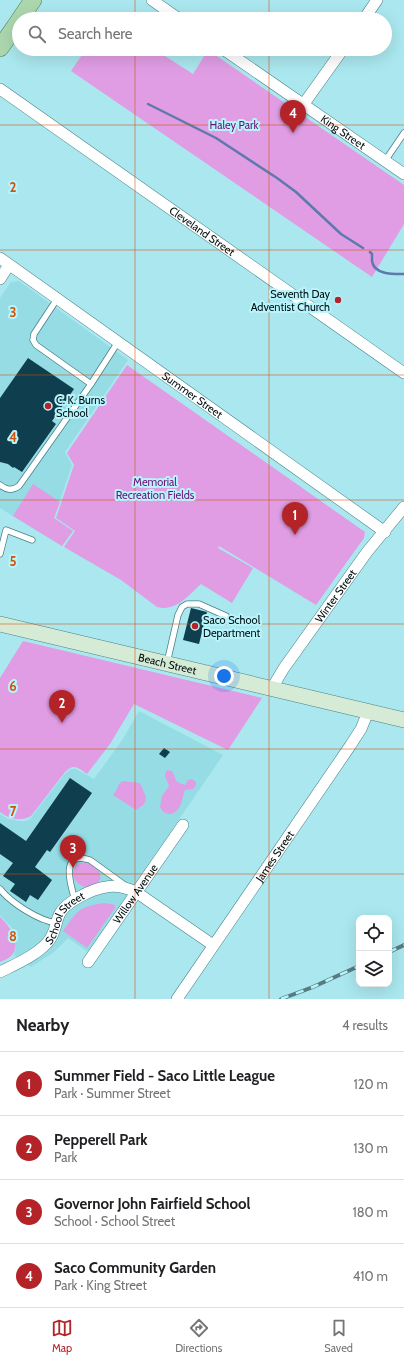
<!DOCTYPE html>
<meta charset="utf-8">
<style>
:root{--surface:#fff;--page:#f2f2f2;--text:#202124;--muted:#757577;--line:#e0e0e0;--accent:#b32328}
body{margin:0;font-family:Cabin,sans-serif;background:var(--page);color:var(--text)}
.controls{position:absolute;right:12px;bottom:12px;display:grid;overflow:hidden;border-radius:8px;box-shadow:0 4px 16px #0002}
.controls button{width:36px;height:36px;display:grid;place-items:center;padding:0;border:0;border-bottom:1px solid var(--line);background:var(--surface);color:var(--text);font:20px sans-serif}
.you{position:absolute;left:224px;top:676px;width:14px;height:14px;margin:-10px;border:3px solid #fff;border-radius:50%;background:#1a73e8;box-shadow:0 0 0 6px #1a73e833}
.badge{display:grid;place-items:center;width:26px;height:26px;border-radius:50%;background:var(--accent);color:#fff;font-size:13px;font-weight:700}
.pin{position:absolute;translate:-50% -33px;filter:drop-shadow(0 1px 2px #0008)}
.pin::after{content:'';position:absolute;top:21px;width:14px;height:12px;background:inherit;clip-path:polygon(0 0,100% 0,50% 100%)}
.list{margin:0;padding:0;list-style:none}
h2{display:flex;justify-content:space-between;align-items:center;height:52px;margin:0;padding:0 16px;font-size:17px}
h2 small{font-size:13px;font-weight:400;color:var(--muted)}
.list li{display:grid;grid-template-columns:26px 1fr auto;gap:12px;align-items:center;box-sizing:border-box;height:64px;padding:0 16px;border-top:1px solid var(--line)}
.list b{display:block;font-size:15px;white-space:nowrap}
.list p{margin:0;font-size:13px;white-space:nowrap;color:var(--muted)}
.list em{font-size:13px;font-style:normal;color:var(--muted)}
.icon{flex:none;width:22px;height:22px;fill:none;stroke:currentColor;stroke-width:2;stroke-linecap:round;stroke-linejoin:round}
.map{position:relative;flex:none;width:404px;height:999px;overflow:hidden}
.search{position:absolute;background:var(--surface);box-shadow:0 4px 16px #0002;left:12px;right:12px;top:12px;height:44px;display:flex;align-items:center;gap:10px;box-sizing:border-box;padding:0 14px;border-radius:22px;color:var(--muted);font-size:15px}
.sheet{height:308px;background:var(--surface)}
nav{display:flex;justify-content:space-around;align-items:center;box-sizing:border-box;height:56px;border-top:1px solid var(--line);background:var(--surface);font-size:11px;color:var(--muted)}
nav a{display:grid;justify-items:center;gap:2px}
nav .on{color:var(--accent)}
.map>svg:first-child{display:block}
.built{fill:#95dce5}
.green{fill:#e09de3}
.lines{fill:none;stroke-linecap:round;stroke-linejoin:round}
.stream{stroke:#5e79ac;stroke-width:2.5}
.building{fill:#0f3e4e}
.lane-casing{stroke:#478187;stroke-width:7}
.street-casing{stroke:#478187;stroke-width:12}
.secondary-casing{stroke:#478187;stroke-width:16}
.primary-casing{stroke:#4c8054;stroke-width:18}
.lane{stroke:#fff;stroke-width:5.5}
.street{stroke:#fff;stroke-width:11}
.secondary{stroke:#d6ebd6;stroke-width:15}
.primary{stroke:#acd7ae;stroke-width:17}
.rail-casing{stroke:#567c81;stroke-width:4}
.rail{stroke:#b7f4fb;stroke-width:2.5;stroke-dasharray:8;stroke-linecap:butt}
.grid{fill:none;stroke:#d1520c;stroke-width:1;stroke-opacity:0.55}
.poi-dot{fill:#b32328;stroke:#b7f4fb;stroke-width:1.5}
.labels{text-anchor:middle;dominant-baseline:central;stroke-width:4;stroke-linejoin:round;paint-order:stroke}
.park-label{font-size:11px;fill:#701177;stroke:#b7f4fb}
.street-label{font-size:11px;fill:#000f11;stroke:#b7f4fb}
.poi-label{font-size:11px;fill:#000f11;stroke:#b7f4fb;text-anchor:start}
.grid-label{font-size:13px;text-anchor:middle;font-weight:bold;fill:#d1520c;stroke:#b7f4fb;stroke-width:4;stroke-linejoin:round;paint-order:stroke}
</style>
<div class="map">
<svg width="404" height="999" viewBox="0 0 404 999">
<rect width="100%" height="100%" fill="#aae7ee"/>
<g class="built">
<polygon points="19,281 128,360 65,452 72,465 54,518 73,531 62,546 0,508 0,298 11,282"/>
<polygon points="139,711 223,755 88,952 68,938 54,952 31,967 14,955 16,948 16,938 12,928 0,915 0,814 8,819 18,821 26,821 30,819 64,775 71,769 76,769 94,779 123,739"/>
</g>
<g class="green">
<polygon points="86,49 154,49 193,74 208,50 404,185 404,224 372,277 71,71"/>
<path d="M127,365L365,532L364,538L316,605L219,546L218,548L253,568L232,603L201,584C189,595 176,612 157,607L121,580L64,547L75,531L56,518L74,465L67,453Z"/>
<polygon points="33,484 60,502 54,518 73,531 62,546 13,516"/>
<path d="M23,641L262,698L228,750L134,704L110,744L87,774C78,768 74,763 65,772L31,816C20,822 9,819 0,812V678Z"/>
<path d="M167,770L172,771C178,782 172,780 185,785L188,780L192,779L196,782V785L193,789L185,790C182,798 181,813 170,814C165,814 162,811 160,807L162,796L169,786C168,780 162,777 167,770Z"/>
<path d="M123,781L139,783L141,785L146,797L145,802L143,805L136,810L113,795C118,790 117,784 123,781Z"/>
<path d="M86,862C118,875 89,898 76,881C71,875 73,870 77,864Z"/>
<path d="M105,903L115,905V908L87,948L63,931C77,910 81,906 105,903Z"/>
<path d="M0,917C9,925 23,944 11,956C8,959 4,960 0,962Z"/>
</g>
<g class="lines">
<g class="stream">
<polyline points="148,104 216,138 277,178 296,192 341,234 363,248"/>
<path d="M370,252L372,254C372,257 372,259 372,261C374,275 394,274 404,274"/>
</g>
</g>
<g class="building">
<polygon points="28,358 74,389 52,421 56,424 22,472 14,467 13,468 8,464 0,462 0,398"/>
<polygon points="191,608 207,612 199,644 183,640"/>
<polygon points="164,748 170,752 165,758 159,754"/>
<polygon points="70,778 92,793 50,852 47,850 35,867 52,880 38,900 30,895 26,902 10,891 15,884 3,876 13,863 0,854 0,823 26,841"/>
</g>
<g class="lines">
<g class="lane-casing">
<g id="lane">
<polyline points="385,161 404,133"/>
<polyline points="57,299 34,334 33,340 36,345 91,384"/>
<path d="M0,485C7,490 12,491 19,486L91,384L118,342"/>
<polyline points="0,554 6,530 32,540"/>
<polyline points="167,663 178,615 182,607 187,604 199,604 226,616"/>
<path d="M0,889C11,903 39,921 57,923"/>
<path d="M75,900C70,884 60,850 90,860L126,886"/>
</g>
</g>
<g class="street-casing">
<g id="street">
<polyline points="152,0 179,19"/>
<polyline points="364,19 377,0"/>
<path id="s1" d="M223,49L404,174"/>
<path id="s2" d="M0,89L404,373"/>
<polyline points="303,105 343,49"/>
<path id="s3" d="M0,258L385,532"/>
<polyline points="0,279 9,265"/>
<path id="s4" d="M272,688L284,668L367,552L404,507"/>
<path id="s5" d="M88,962L183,825"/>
<path id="s6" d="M0,972C16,964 35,956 47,943C55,935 55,925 59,915C65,902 92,889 106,887C116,885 127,888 136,892L213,945"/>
<path id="s7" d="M177,999L350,746L361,729L368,712"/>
</g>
</g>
<g class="secondary-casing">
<g id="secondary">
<path id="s8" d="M0,624L404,720"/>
</g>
</g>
<g class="primary-casing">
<g id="primary">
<polyline points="20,19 33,0"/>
<polyline points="0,48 19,21"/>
</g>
</g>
<use href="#lane" class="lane"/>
<use href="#street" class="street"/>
<use href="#secondary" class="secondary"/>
<use href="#primary" class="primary"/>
<g class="rail-casing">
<g id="rail">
<polyline points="389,952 404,945"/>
<polyline points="281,999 313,987 359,966"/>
</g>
</g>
<use href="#rail" class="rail"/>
</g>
<path class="grid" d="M135,0V19M269,0V19M135,49V999M269,49V999M0,125H404M0,250H404M0,375H404M0,500H404M0,624H404M0,749H404M0,874H404"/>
<g class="poi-dot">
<circle cx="338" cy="300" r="4"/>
<circle cx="48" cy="406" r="4"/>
<circle cx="195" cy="626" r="4"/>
</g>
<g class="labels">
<g class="park-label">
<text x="234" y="125">Haley Park</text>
<text x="155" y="482">Memorial<tspan x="155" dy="13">Recreation Fields</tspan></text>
</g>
<g class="street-label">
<text stroke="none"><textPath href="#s1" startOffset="146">King Street</textPath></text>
<text stroke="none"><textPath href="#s2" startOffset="247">Cleveland Street</textPath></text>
<text stroke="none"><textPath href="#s3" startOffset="236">Summer Street</textPath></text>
<text stroke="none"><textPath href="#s4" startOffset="112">Winter Street</textPath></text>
<text stroke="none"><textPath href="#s8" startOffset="172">Beach Street</textPath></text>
<text stroke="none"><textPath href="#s7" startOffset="173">James Street</textPath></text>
<text stroke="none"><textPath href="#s5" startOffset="83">Willow Avenue</textPath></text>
<text stroke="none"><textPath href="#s6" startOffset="87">School Street</textPath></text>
</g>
<g class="poi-label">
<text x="330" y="294" text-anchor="end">Seventh Day<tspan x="330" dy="13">Adventist Church</tspan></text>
<text x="56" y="400">C. K. Burns<tspan x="56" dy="13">School</tspan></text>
<text x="203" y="620">Saco School<tspan x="203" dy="13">Department</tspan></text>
</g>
</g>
<g class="grid-label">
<text x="13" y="192">2</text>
<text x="13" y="317">3</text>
<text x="13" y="442">4</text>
<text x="13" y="566">5</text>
<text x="13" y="691">6</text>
<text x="13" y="816">7</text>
<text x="13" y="941">8</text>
</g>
</svg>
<div class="controls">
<button><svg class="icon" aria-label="locate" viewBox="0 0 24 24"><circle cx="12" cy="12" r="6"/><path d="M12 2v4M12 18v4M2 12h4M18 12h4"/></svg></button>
<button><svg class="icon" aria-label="layers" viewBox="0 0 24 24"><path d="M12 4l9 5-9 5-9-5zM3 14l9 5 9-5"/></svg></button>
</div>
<div class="you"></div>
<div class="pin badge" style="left:295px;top:535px">1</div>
<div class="pin badge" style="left:62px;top:723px">2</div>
<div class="pin badge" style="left:73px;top:868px">3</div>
<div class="pin badge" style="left:293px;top:133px">4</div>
<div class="search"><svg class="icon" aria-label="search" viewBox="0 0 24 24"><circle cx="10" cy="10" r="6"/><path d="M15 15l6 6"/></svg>Search here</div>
</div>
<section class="sheet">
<h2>Nearby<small>4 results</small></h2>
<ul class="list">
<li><span class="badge">1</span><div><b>Summer Field - Saco Little League</b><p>Park · Summer Street</p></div><em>120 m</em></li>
<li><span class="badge">2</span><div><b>Pepperell Park</b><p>Park</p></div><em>130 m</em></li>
<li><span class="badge">3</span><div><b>Governor John Fairfield School</b><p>School · School Street</p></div><em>180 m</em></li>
<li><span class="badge">4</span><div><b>Saco Community Garden</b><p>Park · King Street</p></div><em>410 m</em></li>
</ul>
</section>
<nav>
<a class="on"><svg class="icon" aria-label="map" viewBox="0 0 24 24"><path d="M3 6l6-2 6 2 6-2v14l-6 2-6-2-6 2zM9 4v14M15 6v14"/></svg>Map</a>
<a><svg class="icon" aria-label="directions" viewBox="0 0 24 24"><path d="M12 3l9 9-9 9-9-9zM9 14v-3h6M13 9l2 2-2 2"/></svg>Directions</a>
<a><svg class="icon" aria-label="saved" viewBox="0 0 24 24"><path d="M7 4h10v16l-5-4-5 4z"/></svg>Saved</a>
</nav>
